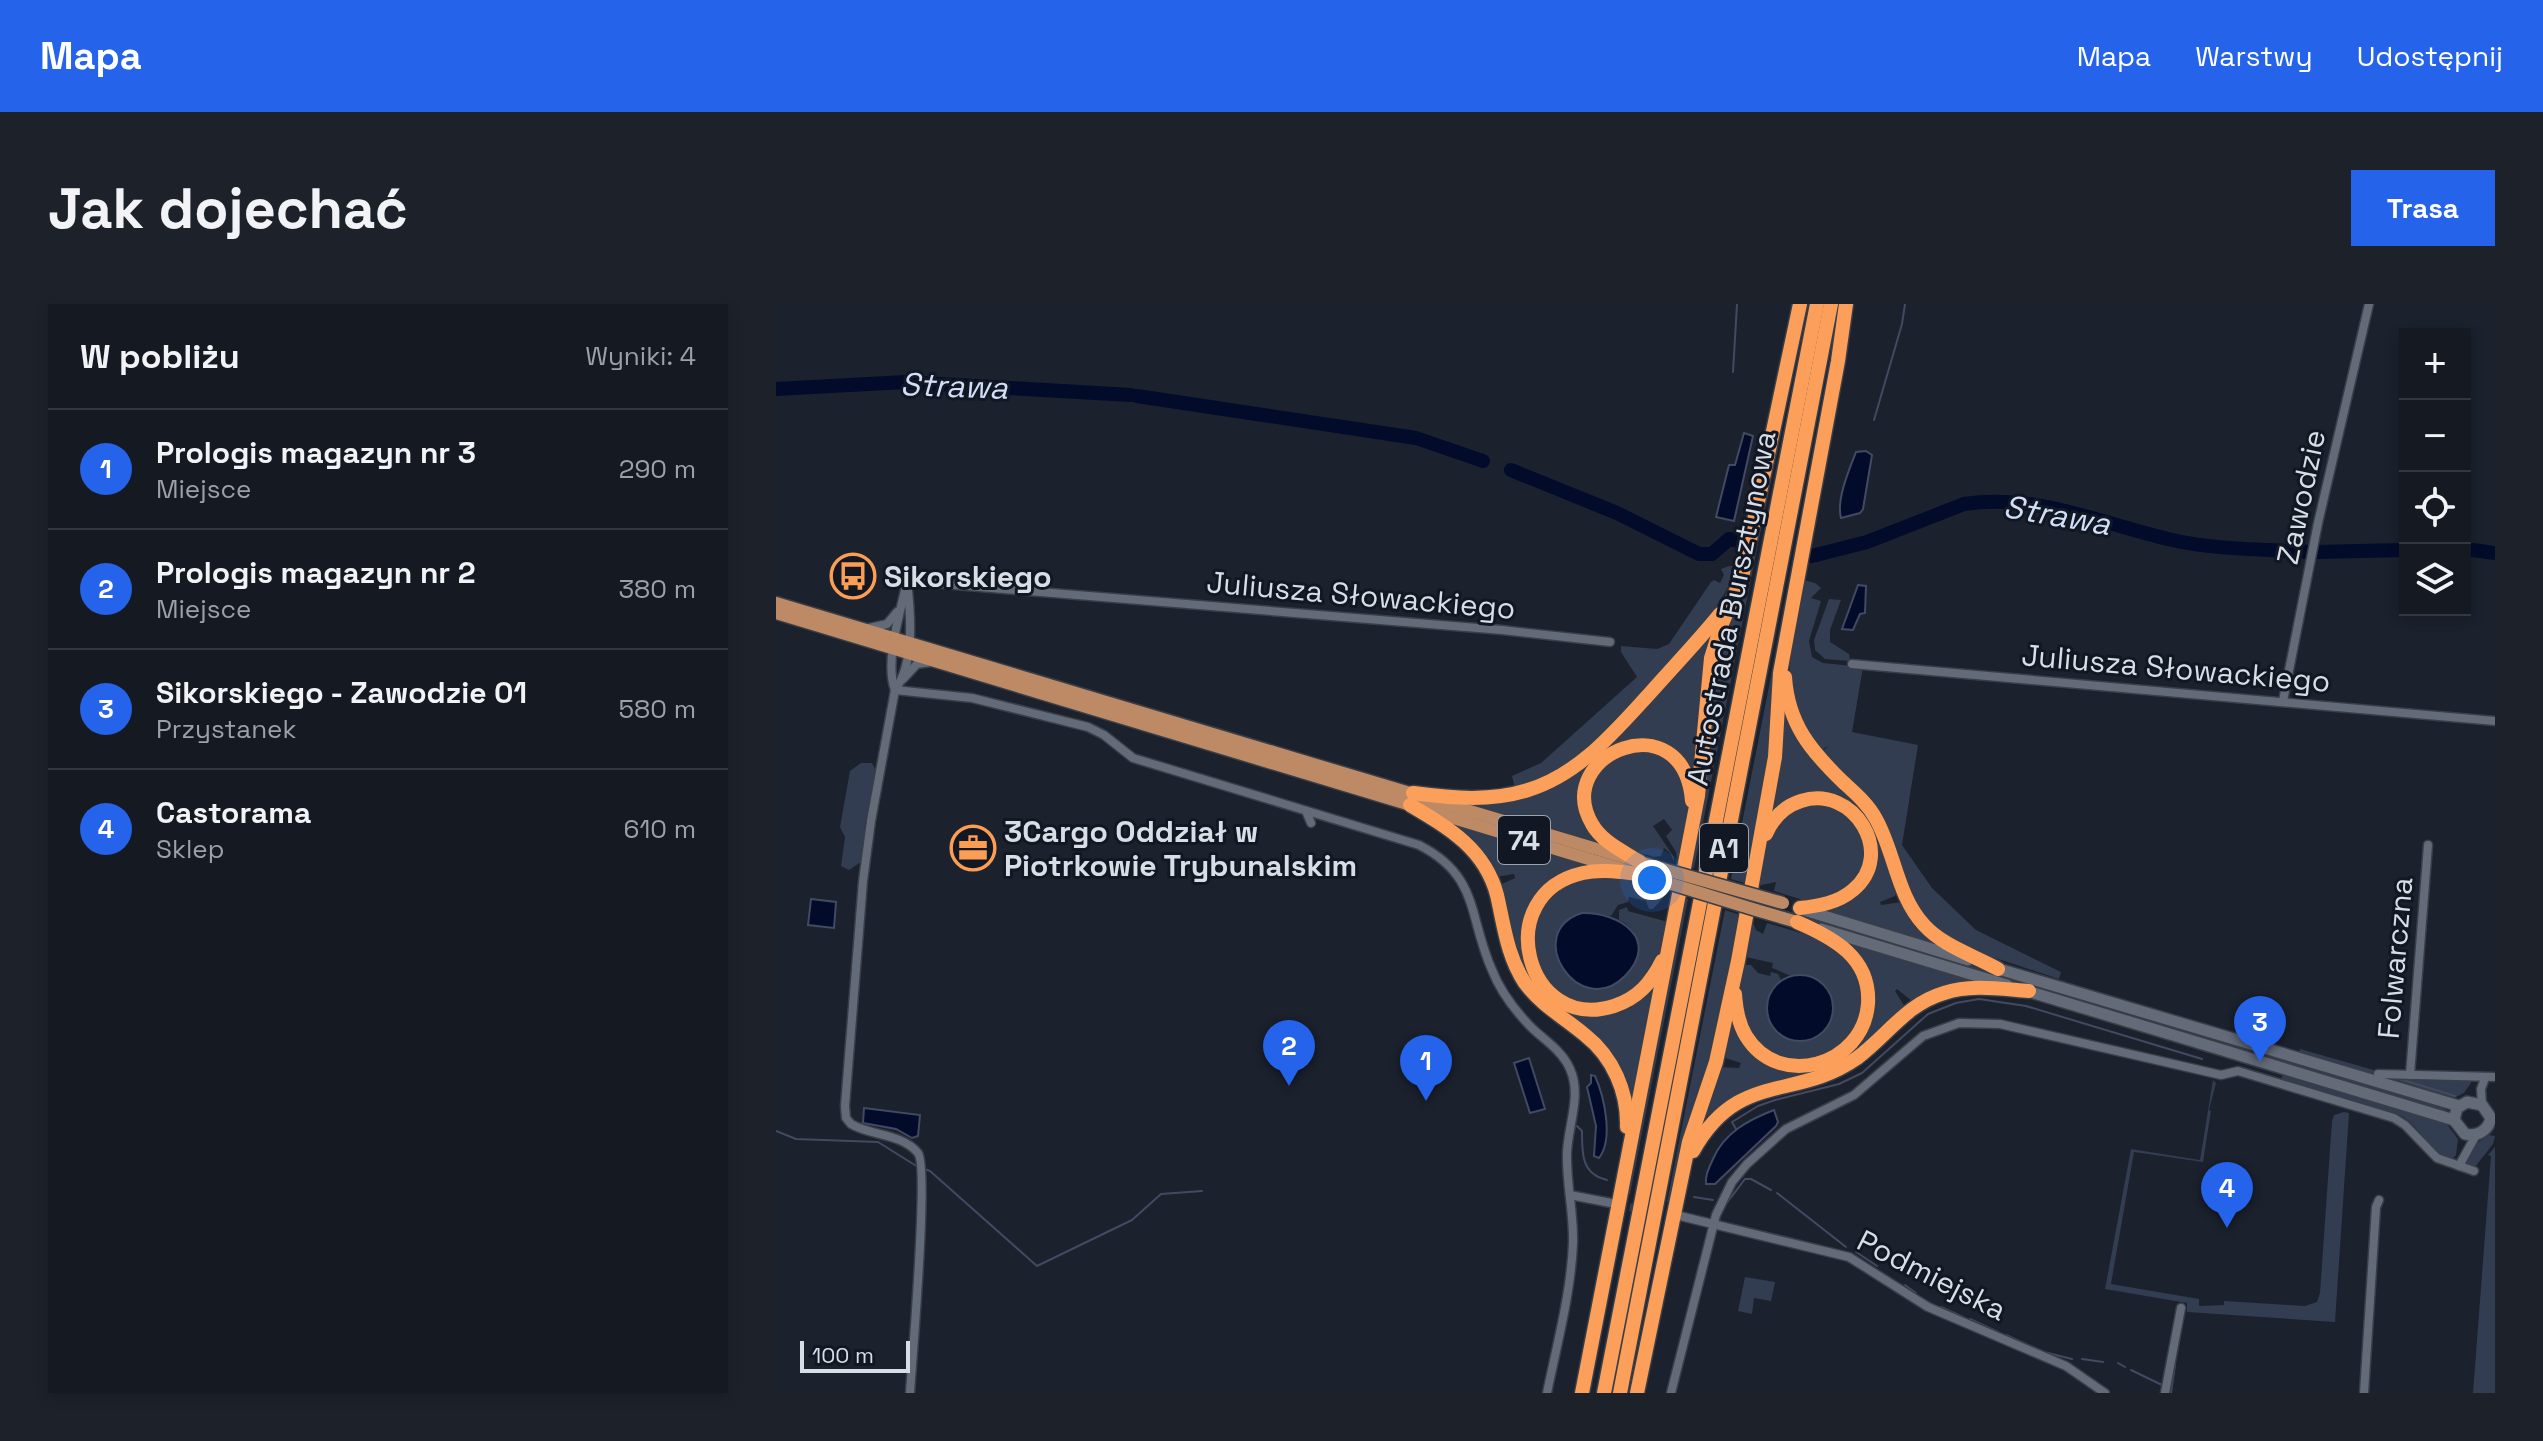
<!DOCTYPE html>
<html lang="pl">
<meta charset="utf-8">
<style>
:root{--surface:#141922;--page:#1d222a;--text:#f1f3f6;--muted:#9da0a5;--line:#333840;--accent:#2563eb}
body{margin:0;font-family:"Space Grotesk",sans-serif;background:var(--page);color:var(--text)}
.controls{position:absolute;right:24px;top:24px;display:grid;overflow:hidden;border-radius:0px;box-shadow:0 4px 12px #0003}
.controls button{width:72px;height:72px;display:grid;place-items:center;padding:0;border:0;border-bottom:2px solid var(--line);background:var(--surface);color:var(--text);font:40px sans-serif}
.scale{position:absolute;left:24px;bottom:20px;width:110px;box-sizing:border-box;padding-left:8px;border:4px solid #d9dee6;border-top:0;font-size:22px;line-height:28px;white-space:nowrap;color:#d9dee6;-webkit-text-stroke:6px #121823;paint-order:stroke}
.you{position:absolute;left:876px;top:576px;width:28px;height:28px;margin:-20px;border:6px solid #fff;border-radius:50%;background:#1a73e8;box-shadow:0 0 0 12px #1a73e833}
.badge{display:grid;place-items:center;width:52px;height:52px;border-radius:50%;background:var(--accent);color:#fff;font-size:26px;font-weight:700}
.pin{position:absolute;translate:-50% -66px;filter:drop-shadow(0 2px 4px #0008)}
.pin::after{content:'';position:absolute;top:42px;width:28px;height:24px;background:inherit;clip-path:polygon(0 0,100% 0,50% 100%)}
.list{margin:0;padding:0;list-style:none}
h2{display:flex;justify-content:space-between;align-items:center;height:104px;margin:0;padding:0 32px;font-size:34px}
h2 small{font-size:26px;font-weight:400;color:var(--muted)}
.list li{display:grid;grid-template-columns:52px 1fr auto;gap:24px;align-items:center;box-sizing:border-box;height:120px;padding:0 32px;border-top:2px solid var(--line)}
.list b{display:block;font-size:30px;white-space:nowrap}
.list p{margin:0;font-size:26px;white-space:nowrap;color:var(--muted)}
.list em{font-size:26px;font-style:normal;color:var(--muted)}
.icon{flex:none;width:44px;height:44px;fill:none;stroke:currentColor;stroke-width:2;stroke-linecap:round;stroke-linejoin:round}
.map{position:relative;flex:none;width:1719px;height:1089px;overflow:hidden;border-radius:0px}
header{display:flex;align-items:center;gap:48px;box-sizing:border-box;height:112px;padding:0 40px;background:var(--accent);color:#fff}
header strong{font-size:38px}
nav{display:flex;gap:44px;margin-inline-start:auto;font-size:28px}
.intro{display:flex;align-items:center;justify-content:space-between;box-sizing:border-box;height:192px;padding:0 48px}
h1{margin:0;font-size:56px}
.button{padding:20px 36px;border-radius:0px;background:var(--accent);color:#fff;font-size:28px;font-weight:700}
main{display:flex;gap:48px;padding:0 48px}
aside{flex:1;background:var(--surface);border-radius:0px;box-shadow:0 4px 12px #0003}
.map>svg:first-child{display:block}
.green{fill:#323d52}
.water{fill:#020b2a;stroke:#424a62;stroke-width:2}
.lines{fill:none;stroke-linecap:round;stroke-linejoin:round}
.stream{stroke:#424a62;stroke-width:2}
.river{stroke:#020b2a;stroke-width:14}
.minor-tunnel{stroke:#383d49;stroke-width:8;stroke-dasharray:8 4;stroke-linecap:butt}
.minor-casing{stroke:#393e47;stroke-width:11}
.secondary-casing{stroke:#393e47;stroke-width:14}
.primary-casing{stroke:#393e47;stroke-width:15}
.motorway-casing{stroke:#393e47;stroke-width:17}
.minor{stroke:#636a78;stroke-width:8}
.secondary{stroke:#636a78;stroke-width:11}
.primary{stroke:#be8a66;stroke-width:12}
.motorway{stroke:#fb9f5a;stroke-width:14}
.primary-bridge-casing{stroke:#393e47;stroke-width:15;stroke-linecap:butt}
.primary-bridge{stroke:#be8a66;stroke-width:12}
.labels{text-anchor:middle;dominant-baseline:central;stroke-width:6;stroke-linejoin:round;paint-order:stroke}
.shield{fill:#121823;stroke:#9da3ac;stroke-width:2}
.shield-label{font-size:28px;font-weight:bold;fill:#d9dee6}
.street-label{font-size:30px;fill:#d9dee6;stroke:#121823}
.poi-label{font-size:30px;font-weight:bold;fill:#d9dee6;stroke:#121823;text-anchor:start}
.water-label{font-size:32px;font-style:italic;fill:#d1dff9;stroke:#121823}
</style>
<header>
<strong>Mapa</strong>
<nav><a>Mapa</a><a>Warstwy</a><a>Udostępnij</a></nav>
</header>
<div class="intro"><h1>Jak dojechać</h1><a class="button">Trasa</a></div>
<main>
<aside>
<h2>W pobliżu<small>Wyniki: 4</small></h2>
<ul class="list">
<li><span class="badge">1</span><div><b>Prologis magazyn nr 3</b><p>Miejsce</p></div><em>290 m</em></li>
<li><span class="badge">2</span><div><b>Prologis magazyn nr 2</b><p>Miejsce</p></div><em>380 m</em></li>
<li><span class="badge">3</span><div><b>Sikorskiego - Zawodzie 01</b><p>Przystanek</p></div><em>580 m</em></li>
<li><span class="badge">4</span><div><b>Castorama</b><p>Sklep</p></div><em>610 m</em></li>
</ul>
</aside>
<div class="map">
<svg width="1719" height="1089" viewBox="0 0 1719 1089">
<rect width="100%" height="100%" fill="#1b212d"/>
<g class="green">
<polygon points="1029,0 918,564 912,562 936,374"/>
<polygon points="1044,124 972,580 955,575"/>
<path d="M953,262L961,263C942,313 901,351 865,390C843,414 821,440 795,459C778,471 758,477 739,484L736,472L765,459L861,373L845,348V342L881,345L893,340L935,278L938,276L944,279L948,271L945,265Z"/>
<path d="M1027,276L1039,279L1045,284L1035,294L1045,297L1033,337L1036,353L1047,359L1087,363L1076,428L1142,441L1126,541L1156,584L1200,626L1285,668L1283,675L1192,645L1163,628L1136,597L1114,541L1044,450L1052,442L1042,448C1037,440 1029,431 1025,422C1003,376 1018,324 1027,276Z"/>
<polygon points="1053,295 1065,296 1054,326 1054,338 1073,350 1074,357 1049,355 1039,346 1038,336"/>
<path d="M927,335L937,337L920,475L911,461L849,437C823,444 817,465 805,488L834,543L681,498L770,483Z"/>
<path d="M1006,392L1014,423L1021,435L1088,507L1097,522L1121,587L1119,592L1104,598L1105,601L1126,598L1171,645L1042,606L1091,579L1085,509C1056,481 1026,483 995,508Z"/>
<path d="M863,446L881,450L899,461L913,502L903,559L901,558L900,548L890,532L896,526L888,515L877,522L898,553V557L894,549L888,544L885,552L878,553C867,549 853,547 843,540C814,520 801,472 839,454C846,450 855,449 863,446Z"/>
<polygon points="85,459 96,459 100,467 89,521 85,558 73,566 65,562 69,533 64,523 74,467"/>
<path d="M1034,499C1043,501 1057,501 1064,506C1109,537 1087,596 1034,596C1023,596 1009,590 998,587L1000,578L981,582L991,536L1009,510Z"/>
<path d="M679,520L820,563C791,566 778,576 758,596L755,671L814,710L883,674L856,808L849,779L767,695L739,651L724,581L739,574L738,570L719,573Z"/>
<path d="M807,573H839L873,583L877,586L876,596L883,595L891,589L877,605H873L870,597L853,593L852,598L842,601L835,612L814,609L796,612L780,644L786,663L798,677C809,679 825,684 836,681C854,676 863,651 860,634C858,625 850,619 843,616V606L851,603L852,607L892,618L882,657L852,691L817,700L796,696L777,684L759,657V614L776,589Z"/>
<polygon points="907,594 912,595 854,890 847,889"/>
<polygon points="928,600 933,601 838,1089 832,1089"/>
<polygon points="988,600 1670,804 1669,808 988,603"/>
<polygon points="949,606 967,612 944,720 895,898 891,898"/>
<path d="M975,614L980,626L987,630L991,619C1015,626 1057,636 1074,655C1084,666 1085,682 1086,695C1086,756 1005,778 972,727C960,707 963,682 966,661H975L982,669L994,672L995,668L1002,670L1005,676L1003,678L1002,728L1019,737L1053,686C1041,672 1032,674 1016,672C1010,671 1003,666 996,664L997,659L970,653L968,650Z"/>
<polygon points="1064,636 1216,681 1136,697 1121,685 1119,687 1129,703 1064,760 987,783 920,833 944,763 963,764 965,759 946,753 955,708 975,748 1047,763 1097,707"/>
<polygon points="1524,745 1601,767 1695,776 1695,779 1688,789 1676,795 1522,750"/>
<path d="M1507,770L1670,819L1682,835L1680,851L1676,855C1655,850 1645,824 1626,812L1505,776Z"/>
<polygon points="1437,776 1440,779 1433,806 1435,807 1427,858 1358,848 1335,980 1423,995 1423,1002 1448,1001 1448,997 1529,1002 1541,998 1544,989 1556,817 1558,811 1568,808 1573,809 1559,1018 1411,1008 1411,999 1329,985 1355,845 1424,856"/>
<path d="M1713,831L1719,832L1717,840L1699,863L1691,860C1691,844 1701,839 1713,831Z"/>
<polygon points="1719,843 1719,1089 1697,1089 1715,852 1712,851"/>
<polygon points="969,973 999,978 995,997 978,994 976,1010 962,1007"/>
</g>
<g class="water">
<polygon points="968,129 977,132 958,217 940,213 953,161 959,161"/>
<path d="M1090,147L1096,151L1087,205L1084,209L1065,214C1060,196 1073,166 1080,148Z"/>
<polygon points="1082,281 1090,282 1089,309 1084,310 1077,326 1066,325"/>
<polygon points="35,595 60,598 58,624 32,621"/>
<path d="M806,609C843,608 885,635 849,672C803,718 745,628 806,609Z"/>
<circle cx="1024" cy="704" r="33"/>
<polygon points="753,754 769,805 754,809 738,759"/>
<path d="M815,771L819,772C828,792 838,835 823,854L818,852L820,822L811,783L815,779Z"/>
<polygon points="88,804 144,811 142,832 136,834 120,825 87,819"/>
<path d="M998,806L1002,818L1000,822L939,880H930C929,871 933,864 937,855C948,829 972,816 998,806Z"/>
</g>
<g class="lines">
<g class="stream">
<polyline points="957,68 961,0"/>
<polyline points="1098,116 1126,20 1129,0"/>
<polyline points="1624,775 1679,792"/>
<path d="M801,822L806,827C806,849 805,870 831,876"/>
<polyline points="960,825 956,818 982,802 999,796 1063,780 1086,769 1152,710 1180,699 1203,695 1250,702 1426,755"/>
<polyline points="0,827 20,835 102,838 142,863"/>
<polyline points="148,865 154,867 261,962 356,916 385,890 426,887"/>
<polyline points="1001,889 1070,943"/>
<polyline points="918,893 937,896"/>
<polyline points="950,900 969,875 975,875 995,886"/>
<polyline points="1080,948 1101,962"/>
<polyline points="1129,981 1140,989"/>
<polyline points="1147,995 1156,1000"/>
<polyline points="1165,1003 1187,1013"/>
<polyline points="1194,1015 1222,1028"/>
<polyline points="1230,1031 1268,1048 1296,1055"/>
<polyline points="1306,1055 1327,1058"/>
<polyline points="1342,1059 1349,1063"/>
<polyline points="1355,1066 1386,1081"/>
<polyline points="1395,1089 1399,1061"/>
</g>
<g class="river">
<polyline points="0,85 129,78 355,91"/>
<polyline points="361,92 640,134 707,157"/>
<polyline points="735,166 841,209 923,250 936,250 953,235 964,237"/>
<polyline points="1689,245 1719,249"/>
<polyline points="1541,248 1629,246"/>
<path d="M1036,252L1091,238L1188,200C1259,189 1324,219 1392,235C1437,246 1486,245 1533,248"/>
</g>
<polyline class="minor-tunnel" points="842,901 899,911"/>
<g class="minor-casing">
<g id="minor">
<path d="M131,277C125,307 108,357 119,386L95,517L87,577L69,802L70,814L75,820C95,832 125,829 142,849C153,863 136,1057 134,1089"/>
<polyline points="131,277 726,326 834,338"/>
<polyline points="93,324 111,320 121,308"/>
<polyline points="1076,360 1719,417"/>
<polyline points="127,375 141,360 155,358"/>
<path d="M119,386L196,394L312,423L328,431L357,454L643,541C704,572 692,613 716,666C725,689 740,708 757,725C770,737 787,748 794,765C806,791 792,821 791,849C790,879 798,909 797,939C795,989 781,1040 771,1089"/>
<path d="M119,386C138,360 135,316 132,286"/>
<polyline points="1507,397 1542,219 1593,0"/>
<polyline points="530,507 535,519"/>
<polyline points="1602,770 1719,773"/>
<polyline points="1634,771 1652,541"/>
<polyline points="1706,801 1705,785 1709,774"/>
<polyline points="1683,862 1700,831"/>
<polyline points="794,891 835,899"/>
<polyline points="904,912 1073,953 1152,1003 1290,1062 1329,1089"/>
<polyline points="895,1089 940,911 956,878 971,860 1010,825 1078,791 1147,732 1183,719 1224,720 1445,771 1462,767 1618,814 1629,821 1661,854 1698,867"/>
<polyline points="1389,1089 1405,1004"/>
<polyline points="1588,1089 1600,903 1603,896"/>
</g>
</g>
<g class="secondary-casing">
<g id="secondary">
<polyline points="1025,605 1192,656"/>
<polyline points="1045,625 1231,681"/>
<polyline points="1216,663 1683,802"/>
<polyline points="1248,686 1678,816"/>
<path d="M1691,798L1706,801L1715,814C1712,827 1701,833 1689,830L1678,816L1681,804Z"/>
</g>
</g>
<g class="primary-casing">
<g id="primary">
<polyline points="0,299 894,567"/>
<polyline points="0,309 892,579"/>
<polyline points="980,606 1021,618"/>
</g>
</g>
<g class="motorway-casing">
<g id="motorway">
<path d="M1009,373C1012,420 1035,447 1067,478C1079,489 1092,500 1100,515C1119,549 1121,592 1148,621C1167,642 1197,651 1222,665"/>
<path d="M637,489C675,494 715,498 752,486C804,470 839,427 875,388C898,362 922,337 944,310"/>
<path d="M634,501C673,524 709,545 721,591C728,621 731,652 749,679C765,701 789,714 809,731C837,753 852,788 851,823"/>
<path d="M990,530C997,514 1009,502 1025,497C1077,480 1121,550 1077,586C1062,599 1042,602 1024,604"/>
<path d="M864,558C847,547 826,538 816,520C775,450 908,396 916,497"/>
<path d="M862,570C844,568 825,565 807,569C713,590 750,730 838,702C862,694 875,679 886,657"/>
<path d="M959,690C960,705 962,719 970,732C1003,786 1087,762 1092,700C1095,654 1058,634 1021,618"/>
<path d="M917,847C963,765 1018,798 1081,754C1111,732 1130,700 1168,689C1195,680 1225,685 1253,687"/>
<polyline points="806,1089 922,492 935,354 945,322 966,273 1024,0"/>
<polyline points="828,1089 1041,0"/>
<polyline points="844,1089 1055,0"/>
<polyline points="861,1089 913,838 940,758 962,657 999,453 1004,369 1062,57 1070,0"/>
</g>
</g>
<use href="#minor" class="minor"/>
<use href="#secondary" class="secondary"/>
<use href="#primary" class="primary"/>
<use href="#motorway" class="motorway"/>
<g class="primary-bridge-casing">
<g id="primary-bridge">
<polyline points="894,567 1007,599"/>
<polyline points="892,579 980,606"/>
</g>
</g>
<use href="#primary-bridge" class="primary-bridge"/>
</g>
<defs>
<g id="bus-ring" transform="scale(2.3)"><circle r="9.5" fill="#121823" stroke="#fc9d54" stroke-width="1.5"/><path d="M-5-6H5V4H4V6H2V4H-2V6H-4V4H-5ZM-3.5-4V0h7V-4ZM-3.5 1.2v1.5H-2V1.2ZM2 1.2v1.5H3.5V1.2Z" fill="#fc9d54"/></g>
<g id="office-ring" transform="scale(2.3)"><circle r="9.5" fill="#121823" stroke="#fc9d54" stroke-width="1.5"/><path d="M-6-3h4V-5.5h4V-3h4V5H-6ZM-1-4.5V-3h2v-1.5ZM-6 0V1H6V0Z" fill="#fc9d54"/></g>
</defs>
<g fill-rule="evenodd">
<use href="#bus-ring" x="77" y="272"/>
<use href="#office-ring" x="197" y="544"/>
</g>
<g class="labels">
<g class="shield">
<rect x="722" y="512" width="52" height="48" rx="6"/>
<rect x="924" y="520" width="48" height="48" rx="6"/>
</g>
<g class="shield-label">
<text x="748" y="536">74</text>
<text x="948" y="544">A1</text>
</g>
<g class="street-label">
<text transform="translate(1525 193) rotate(-78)">Zawodzie</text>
<text transform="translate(585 291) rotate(5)">Juliusza Słowackiego</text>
<text transform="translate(955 304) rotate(-79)">Autostrada Bursztynowa</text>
<text transform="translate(1400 364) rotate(5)">Juliusza Słowackiego</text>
<text transform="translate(1619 654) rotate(-85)">Folwarczna</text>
<text transform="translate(1156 971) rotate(27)">Podmiejska</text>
</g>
<g class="poi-label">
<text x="108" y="272">Sikorskiego</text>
<text x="228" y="527">3Cargo Oddział w<tspan x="228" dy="34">Piotrkowie Trybunalskim</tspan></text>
</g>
<g class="water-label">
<text transform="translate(178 82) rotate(2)">Strawa</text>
<text transform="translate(1281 211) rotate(10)">Strawa</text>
</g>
</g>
</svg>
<div class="controls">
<button>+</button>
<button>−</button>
<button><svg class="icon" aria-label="locate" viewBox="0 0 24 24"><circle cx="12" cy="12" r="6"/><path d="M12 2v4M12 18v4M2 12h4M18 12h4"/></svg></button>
<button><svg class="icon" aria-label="layers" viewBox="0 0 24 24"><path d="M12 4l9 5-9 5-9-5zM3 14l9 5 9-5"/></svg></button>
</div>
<div class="scale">100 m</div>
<div class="you"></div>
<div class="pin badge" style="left:650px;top:797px">1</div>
<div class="pin badge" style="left:513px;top:782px">2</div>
<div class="pin badge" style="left:1484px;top:758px">3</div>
<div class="pin badge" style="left:1451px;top:924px">4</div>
</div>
</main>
